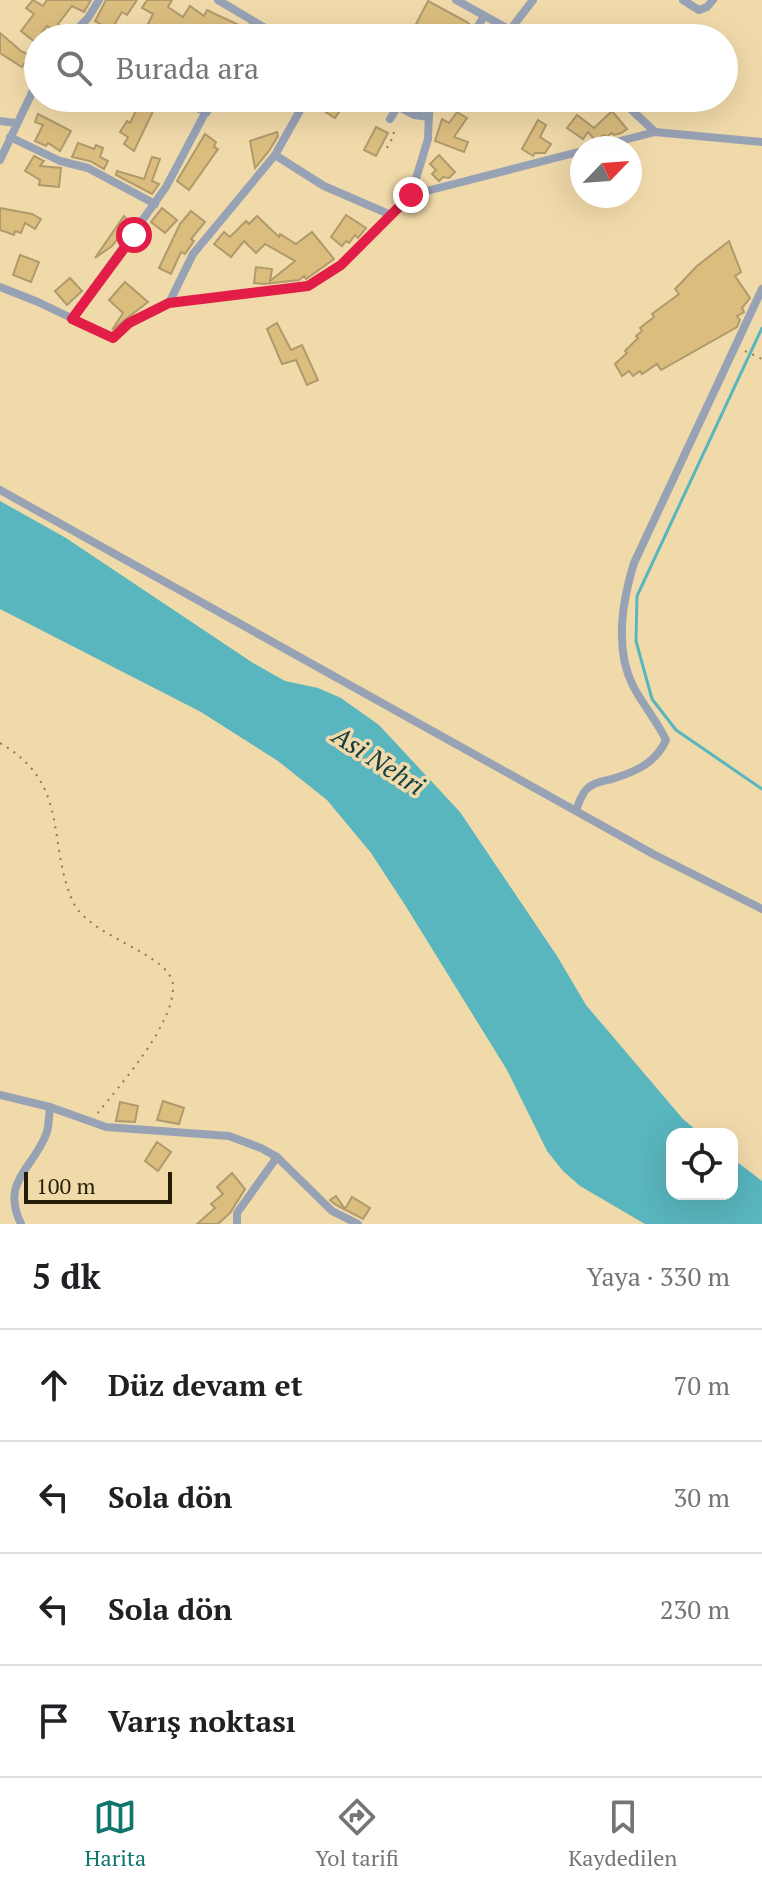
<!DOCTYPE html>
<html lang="tr">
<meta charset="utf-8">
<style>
:root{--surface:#fff;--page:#f6f6f6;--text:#202124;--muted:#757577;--line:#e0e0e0;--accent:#0f766e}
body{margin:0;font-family:"PT Serif",serif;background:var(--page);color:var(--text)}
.controls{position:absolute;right:24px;bottom:24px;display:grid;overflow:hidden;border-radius:16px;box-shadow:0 8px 32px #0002}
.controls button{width:72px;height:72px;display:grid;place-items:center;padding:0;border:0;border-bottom:2px solid var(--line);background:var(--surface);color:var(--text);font:40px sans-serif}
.compass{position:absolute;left:570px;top:136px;width:72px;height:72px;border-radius:50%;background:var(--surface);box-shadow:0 8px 32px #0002;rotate:65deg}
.scale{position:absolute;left:24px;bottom:20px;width:148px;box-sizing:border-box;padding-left:8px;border:4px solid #251d0a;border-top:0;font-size:22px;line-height:28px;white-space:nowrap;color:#251d0a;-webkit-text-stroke:6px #f1daaa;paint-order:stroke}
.stop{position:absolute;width:24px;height:24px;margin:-18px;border:6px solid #e11d48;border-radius:50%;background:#fff}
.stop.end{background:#e11d48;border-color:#fff;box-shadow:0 2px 8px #0008}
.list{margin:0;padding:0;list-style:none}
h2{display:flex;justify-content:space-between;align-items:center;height:104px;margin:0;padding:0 32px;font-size:34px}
h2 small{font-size:26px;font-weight:400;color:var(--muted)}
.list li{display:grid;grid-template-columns:52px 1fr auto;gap:24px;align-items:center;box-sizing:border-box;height:112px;padding:0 32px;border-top:2px solid var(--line)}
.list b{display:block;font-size:30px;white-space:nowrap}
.list em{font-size:26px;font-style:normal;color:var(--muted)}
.icon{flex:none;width:44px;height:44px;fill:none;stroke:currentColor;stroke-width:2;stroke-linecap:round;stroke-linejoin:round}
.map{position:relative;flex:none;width:762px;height:1224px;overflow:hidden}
.search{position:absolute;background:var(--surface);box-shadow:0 8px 32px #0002;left:24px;right:24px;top:24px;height:88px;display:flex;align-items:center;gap:20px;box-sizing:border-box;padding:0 28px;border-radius:44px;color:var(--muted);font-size:30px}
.sheet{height:552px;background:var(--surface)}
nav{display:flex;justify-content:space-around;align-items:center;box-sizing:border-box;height:112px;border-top:2px solid var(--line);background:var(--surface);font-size:22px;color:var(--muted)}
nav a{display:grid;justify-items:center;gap:4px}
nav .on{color:var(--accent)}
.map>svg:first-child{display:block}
.water{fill:#59b5be}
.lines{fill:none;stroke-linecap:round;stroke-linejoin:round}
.stream{stroke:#59b5be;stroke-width:3}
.building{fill:#dbbd7e;stroke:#b09a6c;stroke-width:2}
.path{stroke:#8c7d5b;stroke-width:2;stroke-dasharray:2 6;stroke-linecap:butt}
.minor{stroke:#98a2b5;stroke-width:8}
.route{stroke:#e11d48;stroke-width:10}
.labels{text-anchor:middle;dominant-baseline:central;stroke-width:7;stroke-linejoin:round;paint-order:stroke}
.water-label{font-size:26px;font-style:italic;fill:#133f43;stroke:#f1daaa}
</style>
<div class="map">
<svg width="762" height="1224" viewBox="0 0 762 1224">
<rect width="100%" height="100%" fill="#f1daaa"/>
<polygon class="water" points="0,501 66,538 253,663 285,681 318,688 341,698 379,725 460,812 557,956 586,1005 683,1119 701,1134 672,1134 672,1194 732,1194 732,1158 762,1181 762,1224 645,1224 580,1186 563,1171 547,1151 507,1070 405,905 371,853 327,800 278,761 201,712 0,609"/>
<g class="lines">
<polyline class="stream" points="762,328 637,596 636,641 652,699 676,730 762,789"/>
</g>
<g class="building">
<polygon points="33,0 43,6 47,0 91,0 84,12 72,6 58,24 66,30 61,36 47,26 35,42 21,31 34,14 26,8"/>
<polygon points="106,0 137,0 127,15 122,12 111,30 95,21"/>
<polygon points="147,0 172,0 168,7 183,17 190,6 204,16 207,10 241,26 235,38 215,38 194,26 191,31 188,29 181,38 175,38 159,27 155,35 161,38 133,38 139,27 145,30 153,14 142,8"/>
<polygon points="428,1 467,22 470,25 464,38 445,29 441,36 416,24"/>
<polygon points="0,33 21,51 29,55 22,67 0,53"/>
<polygon points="142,98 156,105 134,151 124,144 128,137 120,132 127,121 130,123"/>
<polygon points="314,98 342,98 346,101 335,118 312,103"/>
<polygon points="612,111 627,129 621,133 614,135 612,133 606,137 604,135 595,140 588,132 583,139 567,128 577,115 594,128"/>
<polygon points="457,112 467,118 454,137 468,142 464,152 435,141 442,119 449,123"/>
<polygon points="38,114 71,131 60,151 48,143 46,146 35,141 43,125 35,122"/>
<polygon points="538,120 546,125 540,137 551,144 545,153 535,153 533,156 522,149"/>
<polygon points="376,127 388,133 376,156 364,150"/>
<polygon points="277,132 278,136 269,151 255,168 250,141"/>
<polygon points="205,134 216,142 214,147 218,149 189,190 177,181"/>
<polygon points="78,143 94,149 96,145 103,148 100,157 108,161 104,169 90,161 72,157"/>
<polygon points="439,155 455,172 449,178 443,177 439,181 432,174 436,170 430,164"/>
<polygon points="34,156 44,161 40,166 61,168 59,187 39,185 40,180 25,171"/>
<polygon points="152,157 160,159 152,181 159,184 152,194 116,175 117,171 144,179"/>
<polygon points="0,208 32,214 41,219 35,229 25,223 21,233 15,231 14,235 0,230"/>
<polygon points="162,208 177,220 165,233 151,222"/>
<polygon points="191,211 205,222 191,239 194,241 185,254 181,252 171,274 159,268 180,224"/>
<polygon points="346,215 366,228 358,238 355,235 349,243 346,241 342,246 331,237"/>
<polygon points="124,216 130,222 112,246 95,258"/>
<polygon points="257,216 279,237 280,234 296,244 312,232 334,259 306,279 304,276 299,280 264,284 254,283 256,267 272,269 270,281 295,261 265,244 256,253 244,241 231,257 214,244 224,232 230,237 246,221 249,224"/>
<polygon points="729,241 741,272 735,276 750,298 742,308 744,312 737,316 740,320 737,327 661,370 657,364 642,374 640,371 633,376 629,371 622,376 615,364 627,353 625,351 638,338 636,336 642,331 640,328 654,317 652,314 679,294 675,289 697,266"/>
<polygon points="20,255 39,262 31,282 13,275"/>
<polygon points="70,278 82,291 67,305 55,291"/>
<polygon points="125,282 148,302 112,330 123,313 109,300"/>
<polygon points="277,323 291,350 302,345 318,380 307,385 296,360 282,364 267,329"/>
<polygon points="163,1101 184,1108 179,1124 157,1120"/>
<polygon points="120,1102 138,1106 135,1122 116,1121"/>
<polygon points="157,1142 171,1152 158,1171 145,1161"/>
<polygon points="232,1173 245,1189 230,1213 218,1224 197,1224 215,1208 211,1204 223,1194 217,1187"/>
<polygon points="336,1196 345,1209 352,1197 370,1208 363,1219 336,1205 330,1200"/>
</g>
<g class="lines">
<g class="path">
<polyline points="387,148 394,135 393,128"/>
<polyline points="745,351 762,359"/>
<path d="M0,743C71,784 46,841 73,902C89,937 171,954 173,985C175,1024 120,1085 97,1114"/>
</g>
<g class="minor">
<polyline points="218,0 282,38"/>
<polyline points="456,0 525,38"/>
<polyline points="683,0 699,10 707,7 713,0"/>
<polyline points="510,30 533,0"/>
<polyline points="68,38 88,18 99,0"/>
<polyline points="246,38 254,22"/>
<polyline points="471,38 484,16"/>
<polyline points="171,98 207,112"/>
<polyline points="382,98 414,115 429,117"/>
<polyline points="619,98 655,132 762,142"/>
<polyline points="390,119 398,106"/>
<polyline points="0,121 16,123"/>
<polyline points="10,137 60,161 88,168 155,204"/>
<polyline points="593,148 655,132"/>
<polyline points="275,155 324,186 391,215"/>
<polyline points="0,160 38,80"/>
<polyline points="411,195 428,139 429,113 435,98"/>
<polyline points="0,287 38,302 113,338 129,323 169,303 308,286 341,265 411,195 582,151"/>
<polyline points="169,303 193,254 275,155 307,98"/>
<polyline points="72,319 166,187 213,98"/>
<polyline points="0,490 653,854 762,909"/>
<path d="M576,810C579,803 582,792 588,788C594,782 604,781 612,779C635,772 656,763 666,740C657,721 643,705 633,686C614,648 622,602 634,563L762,289"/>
<polyline points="0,1095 50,1107 106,1127 229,1136 261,1148 277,1157 332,1211 358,1224"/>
<path d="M21,1224C0,1180 34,1169 47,1132C49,1124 49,1114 50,1107"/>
<polyline points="237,1224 237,1213 277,1157"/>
</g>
</g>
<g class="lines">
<polyline class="route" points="134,235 72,319 113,338 129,323 169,303 308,286 341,265 411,195"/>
</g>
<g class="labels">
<g class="water-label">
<text transform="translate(379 760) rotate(33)">Asi Nehri</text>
</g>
</g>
</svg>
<div class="controls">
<button><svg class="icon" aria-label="locate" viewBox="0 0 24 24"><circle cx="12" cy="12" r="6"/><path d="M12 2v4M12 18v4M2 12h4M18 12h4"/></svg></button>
</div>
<svg class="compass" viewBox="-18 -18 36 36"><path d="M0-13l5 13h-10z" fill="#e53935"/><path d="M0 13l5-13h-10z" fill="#757577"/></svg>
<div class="scale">100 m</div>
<div class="stop" style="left:134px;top:235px"></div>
<div class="stop end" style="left:411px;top:195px"></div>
<div class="search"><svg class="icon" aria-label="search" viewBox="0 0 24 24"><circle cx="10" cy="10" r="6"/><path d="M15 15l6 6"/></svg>Burada ara</div>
</div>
<section class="sheet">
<h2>5 dk<small>Yaya · 330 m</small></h2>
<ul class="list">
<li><svg class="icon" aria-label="ahead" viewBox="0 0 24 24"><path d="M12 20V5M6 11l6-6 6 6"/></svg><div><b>Düz devam et</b></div><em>70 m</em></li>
<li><svg class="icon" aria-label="left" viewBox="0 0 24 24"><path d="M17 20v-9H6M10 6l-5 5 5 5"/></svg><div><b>Sola dön</b></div><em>30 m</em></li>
<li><svg class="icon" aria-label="left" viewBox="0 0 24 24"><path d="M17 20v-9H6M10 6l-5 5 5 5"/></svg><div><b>Sola dön</b></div><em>230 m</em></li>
<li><svg class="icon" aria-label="arrive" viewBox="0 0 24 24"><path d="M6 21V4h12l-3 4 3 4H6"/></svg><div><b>Varış noktası</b></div></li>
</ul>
</section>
<nav>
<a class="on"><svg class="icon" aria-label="map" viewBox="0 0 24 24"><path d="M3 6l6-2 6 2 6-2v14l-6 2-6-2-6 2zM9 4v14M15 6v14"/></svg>Harita</a>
<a><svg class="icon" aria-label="directions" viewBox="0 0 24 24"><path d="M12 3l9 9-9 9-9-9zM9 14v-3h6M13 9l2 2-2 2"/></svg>Yol tarifi</a>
<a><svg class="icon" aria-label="saved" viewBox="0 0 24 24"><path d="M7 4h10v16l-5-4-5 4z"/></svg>Kaydedilen</a>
</nav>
